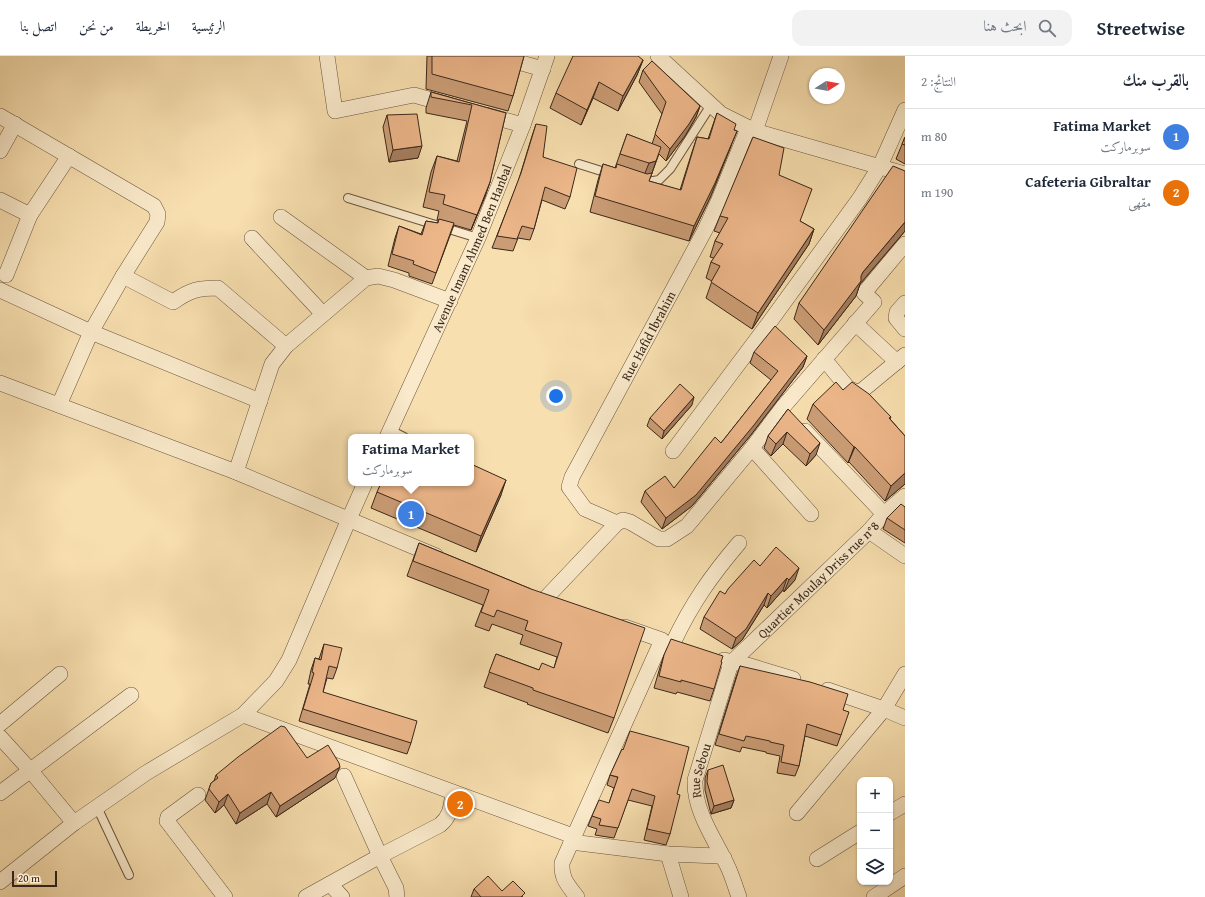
<!DOCTYPE html>
<html lang="ar">
<meta charset="utf-8">
<style>
:root{--surface:#fff;--page:#f2f2f3;--text:#1f2937;--muted:#747a83;--line:#e0e1e3;--accent:#8f2418}
body{margin:0;font-family:"Gentium Book Plus",Amiri,serif;background:var(--page);color:var(--text);direction:rtl}
.controls{position:absolute;right:12px;bottom:12px;display:grid;overflow:hidden;border-radius:8px;box-shadow:0 1px 3px #0004}
.controls button{width:36px;height:36px;display:grid;place-items:center;padding:0;border:0;border-bottom:1px solid var(--line);background:var(--surface);color:var(--text);font:20px sans-serif}
.compass{position:absolute;left:809px;top:12px;width:36px;height:36px;border-radius:50%;background:var(--surface);box-shadow:0 1px 3px #0004;rotate:79deg}
.scale{position:absolute;left:12px;bottom:10px;width:45px;box-sizing:border-box;padding-left:4px;border:2px solid #3a271a;border-top:0;font-size:11px;line-height:14px;white-space:nowrap;color:#3a271a;-webkit-text-stroke:3px #faeacb;paint-order:stroke}
.you{position:absolute;left:556px;top:340px;width:14px;height:14px;margin:-10px;border:3px solid #fff;border-radius:50%;background:#1a73e8;box-shadow:0 0 0 6px #1a73e833}
.badge{display:grid;place-items:center;width:26px;height:26px;border-radius:50%;background:var(--accent);color:#fff;font-size:13px;font-weight:700}
.pin{position:absolute;translate:-50% -50%;border:2px solid #fff;box-shadow:0 1px 4px #0006}
.popup{position:absolute;left:348px;top:378px;width:126px;height:52px;box-sizing:border-box;display:grid;place-content:center;border-radius:8px;background:var(--surface);filter:drop-shadow(0 1px 3px #0005);font-size:13px;white-space:nowrap;color:var(--muted)}
.popup b{font-size:15px;color:var(--text)}
.popup::after{content:'';position:absolute;left:50%;top:100%;margin-left:-8px;border:8px solid transparent;border-top-color:var(--surface)}
.list{margin:0;padding:0;list-style:none}
h2{display:flex;justify-content:space-between;align-items:center;height:52px;margin:0;padding:0 16px;font-size:17px}
h2 small{font-size:13px;font-weight:400;color:var(--muted)}
.list li{display:grid;grid-template-columns:26px 1fr auto;gap:12px;align-items:center;box-sizing:border-box;height:56px;padding:0 16px;border-top:1px solid var(--line)}
.list b{display:block;font-size:15px;white-space:nowrap}
.list p{margin:0;font-size:13px;white-space:nowrap;color:var(--muted)}
.list em{font-size:13px;font-style:normal;color:var(--muted)}
.icon{flex:none;width:22px;height:22px;fill:none;stroke:currentColor;stroke-width:2;stroke-linecap:round;stroke-linejoin:round}
.map{position:relative;flex:none;width:905px;height:841px;overflow:hidden;direction:ltr}
header{display:flex;align-items:center;gap:24px;box-sizing:border-box;height:56px;padding:0 20px;background:var(--surface);border-bottom:1px solid var(--line)}
header strong{font-size:19px}
nav{display:flex;gap:22px;margin-inline-start:auto;font-size:14px}
.search{width:280px;height:36px;background:var(--page);display:flex;align-items:center;gap:10px;box-sizing:border-box;padding:0 14px;border-radius:12px;color:var(--muted);font-size:15px}
main{display:flex}
aside{flex:1;background:var(--surface)}
.map>svg:first-child{display:block}
.lines{fill:none;stroke-linecap:round;stroke-linejoin:round}
.lane-casing{stroke:#6a553f;stroke-width:10}
.street-casing{stroke:#6a553f;stroke-width:16}
.lane{stroke:#faeacb;stroke-width:8}
.street{stroke:#faeacb;stroke-width:15}
.wall{fill:#cb9d76;stroke:#3a271a}
.shaded-wall{fill:#a57f60;stroke:#3a271a}
.building{fill:#ecb689;stroke:#3a271a}
.labels{text-anchor:middle;dominant-baseline:central;stroke-width:3;stroke-linejoin:round;paint-order:stroke}
.street-label{font-size:13px;fill:#3a271a;stroke:#faeacb}
</style>
<header>
<strong>Streetwise</strong>
<div class="search"><svg class="icon" aria-label="search" viewBox="0 0 24 24"><circle cx="10" cy="10" r="6"/><path d="M15 15l6 6"/></svg>ابحث هنا</div>
<nav><a>الرئيسية</a><a>الخريطة</a><a>من نحن</a><a>اتصل بنا</a></nav>
</header>
<main>
<aside>
<h2>بالقرب منك<small>النتائج: 2</small></h2>
<ul class="list">
<li><span class="badge" style="background:#3f7fe0">1</span><div><b>Fatima Market</b><p>سوبرماركت</p></div><em>80 m</em></li>
<li><span class="badge" style="background:#e8710a">2</span><div><b>Cafeteria Gibraltar</b><p>مقهى</p></div><em>190 m</em></li>
</ul>
</aside>
<div class="map">
<svg width="905" height="841" viewBox="0 0 905 841">
<rect width="100%" height="100%" fill="#f8dfaf"/>
<filter id="stains"><feTurbulence type="fractalNoise" baseFrequency=".005" numOctaves="4"/><feColorMatrix values="0 0 0 0 .2 0 0 0 0 .09 0 0 0 0 .02 0 0 0 .5 -.17"/></filter>
<radialGradient id="worn" r=".72"><stop offset=".6" stop-color="#630" stop-opacity="0"/><stop offset="1" stop-color="#630" stop-opacity=".3"/></radialGradient>
<g class="lines">
<g class="lane-casing">
<g id="lane">
<polyline points="579,108 611,118"/>
<polyline points="642,127 659,124 670,113 711,49"/>
<polyline points="348,142 478,182"/>
<polyline points="390,374 404,381"/>
<polyline points="97,751 129,819"/>
</g>
</g>
<g class="street-casing">
<g id="street">
<polyline points="327,0 335,55 414,39 449,49"/>
<polyline points="496,0 543,13"/>
<polyline points="658,0 721,58 755,75 905,118"/>
<polyline points="486,59 523,69"/>
<polyline points="0,60 154,150 158,158 157,166 123,220 91,276 59,349"/>
<polyline points="755,75 781,0"/>
<polyline points="0,95 15,68"/>
<polyline points="0,144 30,159 69,100"/>
<polyline points="281,161 366,222"/>
<polyline points="252,182 323,258"/>
<polyline points="6,219 30,159"/>
<path d="M123,220L173,246C190,234 198,232 218,232L286,290"/>
<polyline points="0,234 91,276 260,345"/>
<polyline points="905,247 897,256 896,262 905,273"/>
<polyline points="855,267 897,306"/>
<polyline points="824,303 848,332 859,337 905,299"/>
<polyline points="0,327 236,416 436,500"/>
<polyline points="805,375 884,458"/>
<path id="s1" d="M387,381L478,182L523,69L547,0"/>
<polyline points="752,392 811,458"/>
<polyline points="673,395 769,267 860,142 880,110 905,54"/>
<polyline points="236,416 272,308 286,290 366,222 378,220 394,224 450,245"/>
<path id="s2" d="M617,467L585,453L569,431L572,421L705,174L718,146L748,72"/>
<polyline points="869,475 905,500"/>
<polyline points="544,544 617,467 623,464 630,466 659,483 667,483 687,470 752,392 783,351 874,246 864,237 905,188"/>
<path d="M673,587C692,547 711,520 739,487"/>
<polyline points="724,604 747,609 793,623"/>
<polyline points="828,634 884,653 905,662"/>
<polyline points="243,659 573,780"/>
<polyline points="0,668 60,618"/>
<polyline points="0,681 30,714 74,767"/>
<polyline points="344,720 380,800 396,832 397,841"/>
<polyline points="0,737 131,639"/>
<polyline points="198,739 168,761 167,765 225,841"/>
<polyline points="797,757 884,653 905,618"/>
<polyline points="890,757 905,748"/>
<polyline points="571,786 668,798 719,800 724,802"/>
<polyline points="668,798 681,841"/>
<polyline points="817,803 860,776"/>
<polyline points="0,826 74,767 146,717 243,659 276,625 289,604 349,463 365,427"/>
<polyline points="330,828 342,841"/>
<path d="M306,841L380,800L440,769C451,760 451,750 453,737"/>
<path d="M577,841C568,829 561,823 562,807L662,584L625,571"/>
<path id="s3" d="M739,841C735,830 732,819 727,809C714,782 694,755 695,724L731,607L869,475L884,458L905,440"/>
<polyline points="874,841 905,820"/>
</g>
</g>
<use href="#lane" class="lane"/>
<use href="#street" class="street"/>
</g>
<g class="wall">
<polygon points="427,0 524,0 513,40 508,55 426,33"/>
<polygon points="643,4 637,19 618,55 593,42 581,69 550,52 556,37"/>
<polygon points="643,14 700,50 696,61 685,80 666,105 659,98 649,125 680,134 692,96 697,81 708,83 717,57 734,74 731,90 710,142 689,185 590,156 598,124 603,108 615,112 627,78 652,88 662,58 639,26"/>
<polygon points="431,36 506,57 490,126 471,174 454,169 432,228 409,220 409,217 388,210 395,182 399,170 421,178 426,165 437,167 439,164 437,164 439,155 423,151 431,116 437,100 457,105 467,65 426,57 426,52"/>
<polygon points="387,59 418,102 389,106 383,71"/>
<polygon points="536,68 543,101 570,141 565,153 542,144 534,173 530,184 518,182 513,195 492,192 518,126 532,80"/>
<polygon points="905,81 905,108 896,103"/>
<polygon points="905,115 905,175 860,228 856,240 818,289 794,263 799,247"/>
<polygon points="779,119 800,165 814,173 809,188 752,273 706,242 712,225 706,222 711,206 714,202 710,201 715,185 720,177 714,175 720,160"/>
<polygon points="754,296 807,300 803,311 750,380 692,450 662,473 641,446 645,435 674,432 721,387 771,324 750,307"/>
<polygon points="843,334 891,361 890,363 905,380 905,428 885,445 849,406 848,407 807,363 813,348"/>
<polygon points="692,349 662,383 647,370 650,362"/>
<polygon points="788,353 816,399 806,410 783,388 771,400 764,392 768,380"/>
<polygon points="377,436 501,439 476,496 371,452"/>
<polygon points="905,451 905,487 883,473 887,462"/>
<polygon points="419,487 531,533 614,662 608,677 527,648 528,647 484,631 496,598 539,614 554,612 557,601 520,588 523,579 492,568 489,575 475,570 483,549 407,520"/>
<polygon points="760,510 795,524 784,536 783,534 767,552 764,549 742,584 732,593 700,573 704,561 725,538"/>
<polygon points="324,588 337,612 333,623 327,622 323,636 411,687 407,698 299,665 310,628 308,628 311,614 315,602 319,603"/>
<polygon points="664,599 714,633 710,645 677,636 676,638 654,632 660,611"/>
<polygon points="740,610 843,654 841,679 837,690 805,680 799,710 795,720 777,717 780,700 766,697 766,696 742,691 740,696 715,689 736,621"/>
<polygon points="307,702 335,722 276,761 267,748 236,768 224,749 215,757 205,744 211,727 214,725 216,719"/>
<polygon points="708,714 734,744 731,752 711,758 705,734 705,722"/>
<polygon points="610,719 677,738 670,778 666,789 644,784 652,750 628,744 614,782 595,779 597,773 588,770 592,760 609,747 614,732 607,729"/>
<polygon points="474,833 502,835 523,841 471,841"/>
</g>
<g class="shaded-wall">
<polygon points="643,4 637,19 618,55 623,40"/>
<polygon points="599,26 593,42 581,69 587,54"/>
<polygon points="700,50 696,61 685,80 666,105 670,93"/>
<polygon points="737,75 710,142 689,185 694,170"/>
<polygon points="422,90 418,102 389,106 393,94"/>
<polygon points="656,105 651,120 643,122 649,107"/>
<polygon points="490,126 485,141 471,174 477,159"/>
<polygon points="905,166 905,175 860,228 856,240 818,289 824,274 863,216"/>
<polygon points="814,173 809,188 752,273 758,257"/>
<polygon points="807,300 803,311 750,380 692,450 662,473 666,462"/>
<polygon points="694,341 692,349 662,383 664,375"/>
<polygon points="787,376 783,388 771,400 776,388"/>
<polygon points="820,387 816,399 806,410 810,398"/>
<polygon points="854,391 855,391 848,407"/>
<polygon points="905,417 905,428 885,445 891,430"/>
<polygon points="506,424 501,439 476,496 481,480"/>
<polygon points="799,512 795,524 784,536 789,524"/>
<polygon points="787,522 783,534 767,552 771,540"/>
<polygon points="768,537 764,549 742,584 732,593 736,582"/>
<polygon points="340,711 335,722 276,761 280,750"/>
<polygon points="271,736 267,748 236,768 240,757"/>
<polygon points="228,738 224,749 215,757 219,746"/>
<polygon points="734,744 731,752 711,758 714,750"/>
</g>
<g class="building">
<polygon points="432,0 524,0 513,40 432,18"/>
<polygon points="573,0 638,0 643,4 623,40 599,26 587,54 556,37"/>
<polygon points="652,5 700,50 689,68 670,93 655,78 666,46 643,14"/>
<polygon points="431,36 506,57 490,126 477,159 443,148 445,139 429,136 437,100 459,106 472,49 431,41"/>
<polygon points="717,57 736,68 734,74 737,75 715,127 694,170 595,140 603,108 616,112 617,108 647,118 652,117 649,125 681,134 697,81 709,83"/>
<polygon points="417,58 422,90 393,94 387,59"/>
<polygon points="536,68 547,70 543,101 577,112 570,141 545,131 534,173 522,170 517,183 497,180 521,117"/>
<polygon points="627,78 661,91 656,105 649,107 620,98"/>
<polygon points="753,81 784,92 779,119 812,133 800,165 814,173 758,257 711,226 720,210 711,206 723,188 715,185 728,162 720,160"/>
<polygon points="905,81 905,89 902,88"/>
<polygon points="893,110 905,115 905,166 863,216 861,220 861,225 824,274 799,247"/>
<polygon points="439,163 454,167 436,217 413,208 414,205 392,198 399,170 422,179 426,165 438,167"/>
<polygon points="775,270 807,300 754,369 696,439 666,462 645,435 665,420 674,432 715,381 721,387 778,315 754,296"/>
<polygon points="836,326 843,334 852,326 869,338 891,361 889,362 905,380 905,417 891,430 855,391 854,391 813,348"/>
<polygon points="680,328 694,341 664,375 650,362"/>
<polygon points="788,353 820,387 810,398 787,376 776,388 768,380"/>
<polygon points="403,379 408,381 402,381"/>
<polygon points="471,408 506,424 481,480 377,436 381,427 471,427"/>
<polygon points="901,448 905,451 905,474 887,462"/>
<polygon points="419,487 531,533 645,572 614,662 533,634 533,632 489,616 496,598 539,614 542,607 554,612 562,587 525,574 528,565 497,554 494,561 481,556 489,534 413,505"/>
<polygon points="776,491 799,512 789,524 787,522 771,540 768,537 746,573 736,582 704,561 720,535 725,538 728,533 754,504 760,510"/>
<polygon points="671,583 723,600 721,606 722,606 714,633 681,624 681,626 659,620 664,599"/>
<polygon points="324,588 342,592 337,612 329,610 323,636 417,665 411,687 303,653 314,617 312,616 315,602 321,604"/>
<polygon points="740,610 810,626 848,638 843,654 849,656 841,679 807,668 799,710 781,706 784,689 770,686 770,685 746,680 744,685 719,678"/>
<polygon points="281,670 285,671 307,702 328,689 339,707 340,711 280,750 271,736 240,757 228,738 219,746 209,733 211,727 218,722 216,719 238,701"/>
<polygon points="630,675 689,691 677,738 680,739 670,778 647,773 655,740 632,733 618,772 599,769 601,763 592,760 599,744 609,747 618,721 610,719 622,693 623,694"/>
<polygon points="723,709 734,744 714,750 707,726 708,714"/>
<polygon points="488,820 502,835 513,825 525,837 521,841 481,841 474,833"/>
</g>
<g class="labels">
<g class="street-label">
<text stroke="none"><textPath href="#s1" startOffset="207">Avenue Imam Ahmed Ben Hanbal</textPath></text>
<text stroke="none"><textPath href="#s2" startOffset="233">Rue Hafid Ibrahim</textPath></text>
<text stroke="none"><textPath href="#s3" startOffset="369">Quartier Moulay Driss rue n°8</textPath></text>
<text stroke="none"><textPath href="#s3" startOffset="136">Rue Sebou</textPath></text>
</g>
</g>
<rect width="100%" height="100%" filter="url(#stains)"/>
<rect width="100%" height="100%" fill="url(#worn)"/>
</svg>
<div class="controls">
<button>+</button>
<button>−</button>
<button><svg class="icon" aria-label="layers" viewBox="0 0 24 24"><path d="M12 4l9 5-9 5-9-5zM3 14l9 5 9-5"/></svg></button>
</div>
<svg class="compass" viewBox="-18 -18 36 36"><path d="M0-13l5 13h-10z" fill="#e53935"/><path d="M0 13l5-13h-10z" fill="#747a83"/></svg>
<div class="scale">20 m</div>
<div class="you"></div>
<div class="pin badge" style="left:411px;top:458px;background:#3f7fe0">1</div>
<div class="popup"><b>Fatima Market</b>سوبرماركت</div>
<div class="pin badge" style="left:460px;top:748px;background:#e8710a">2</div>
</div>
</main>
